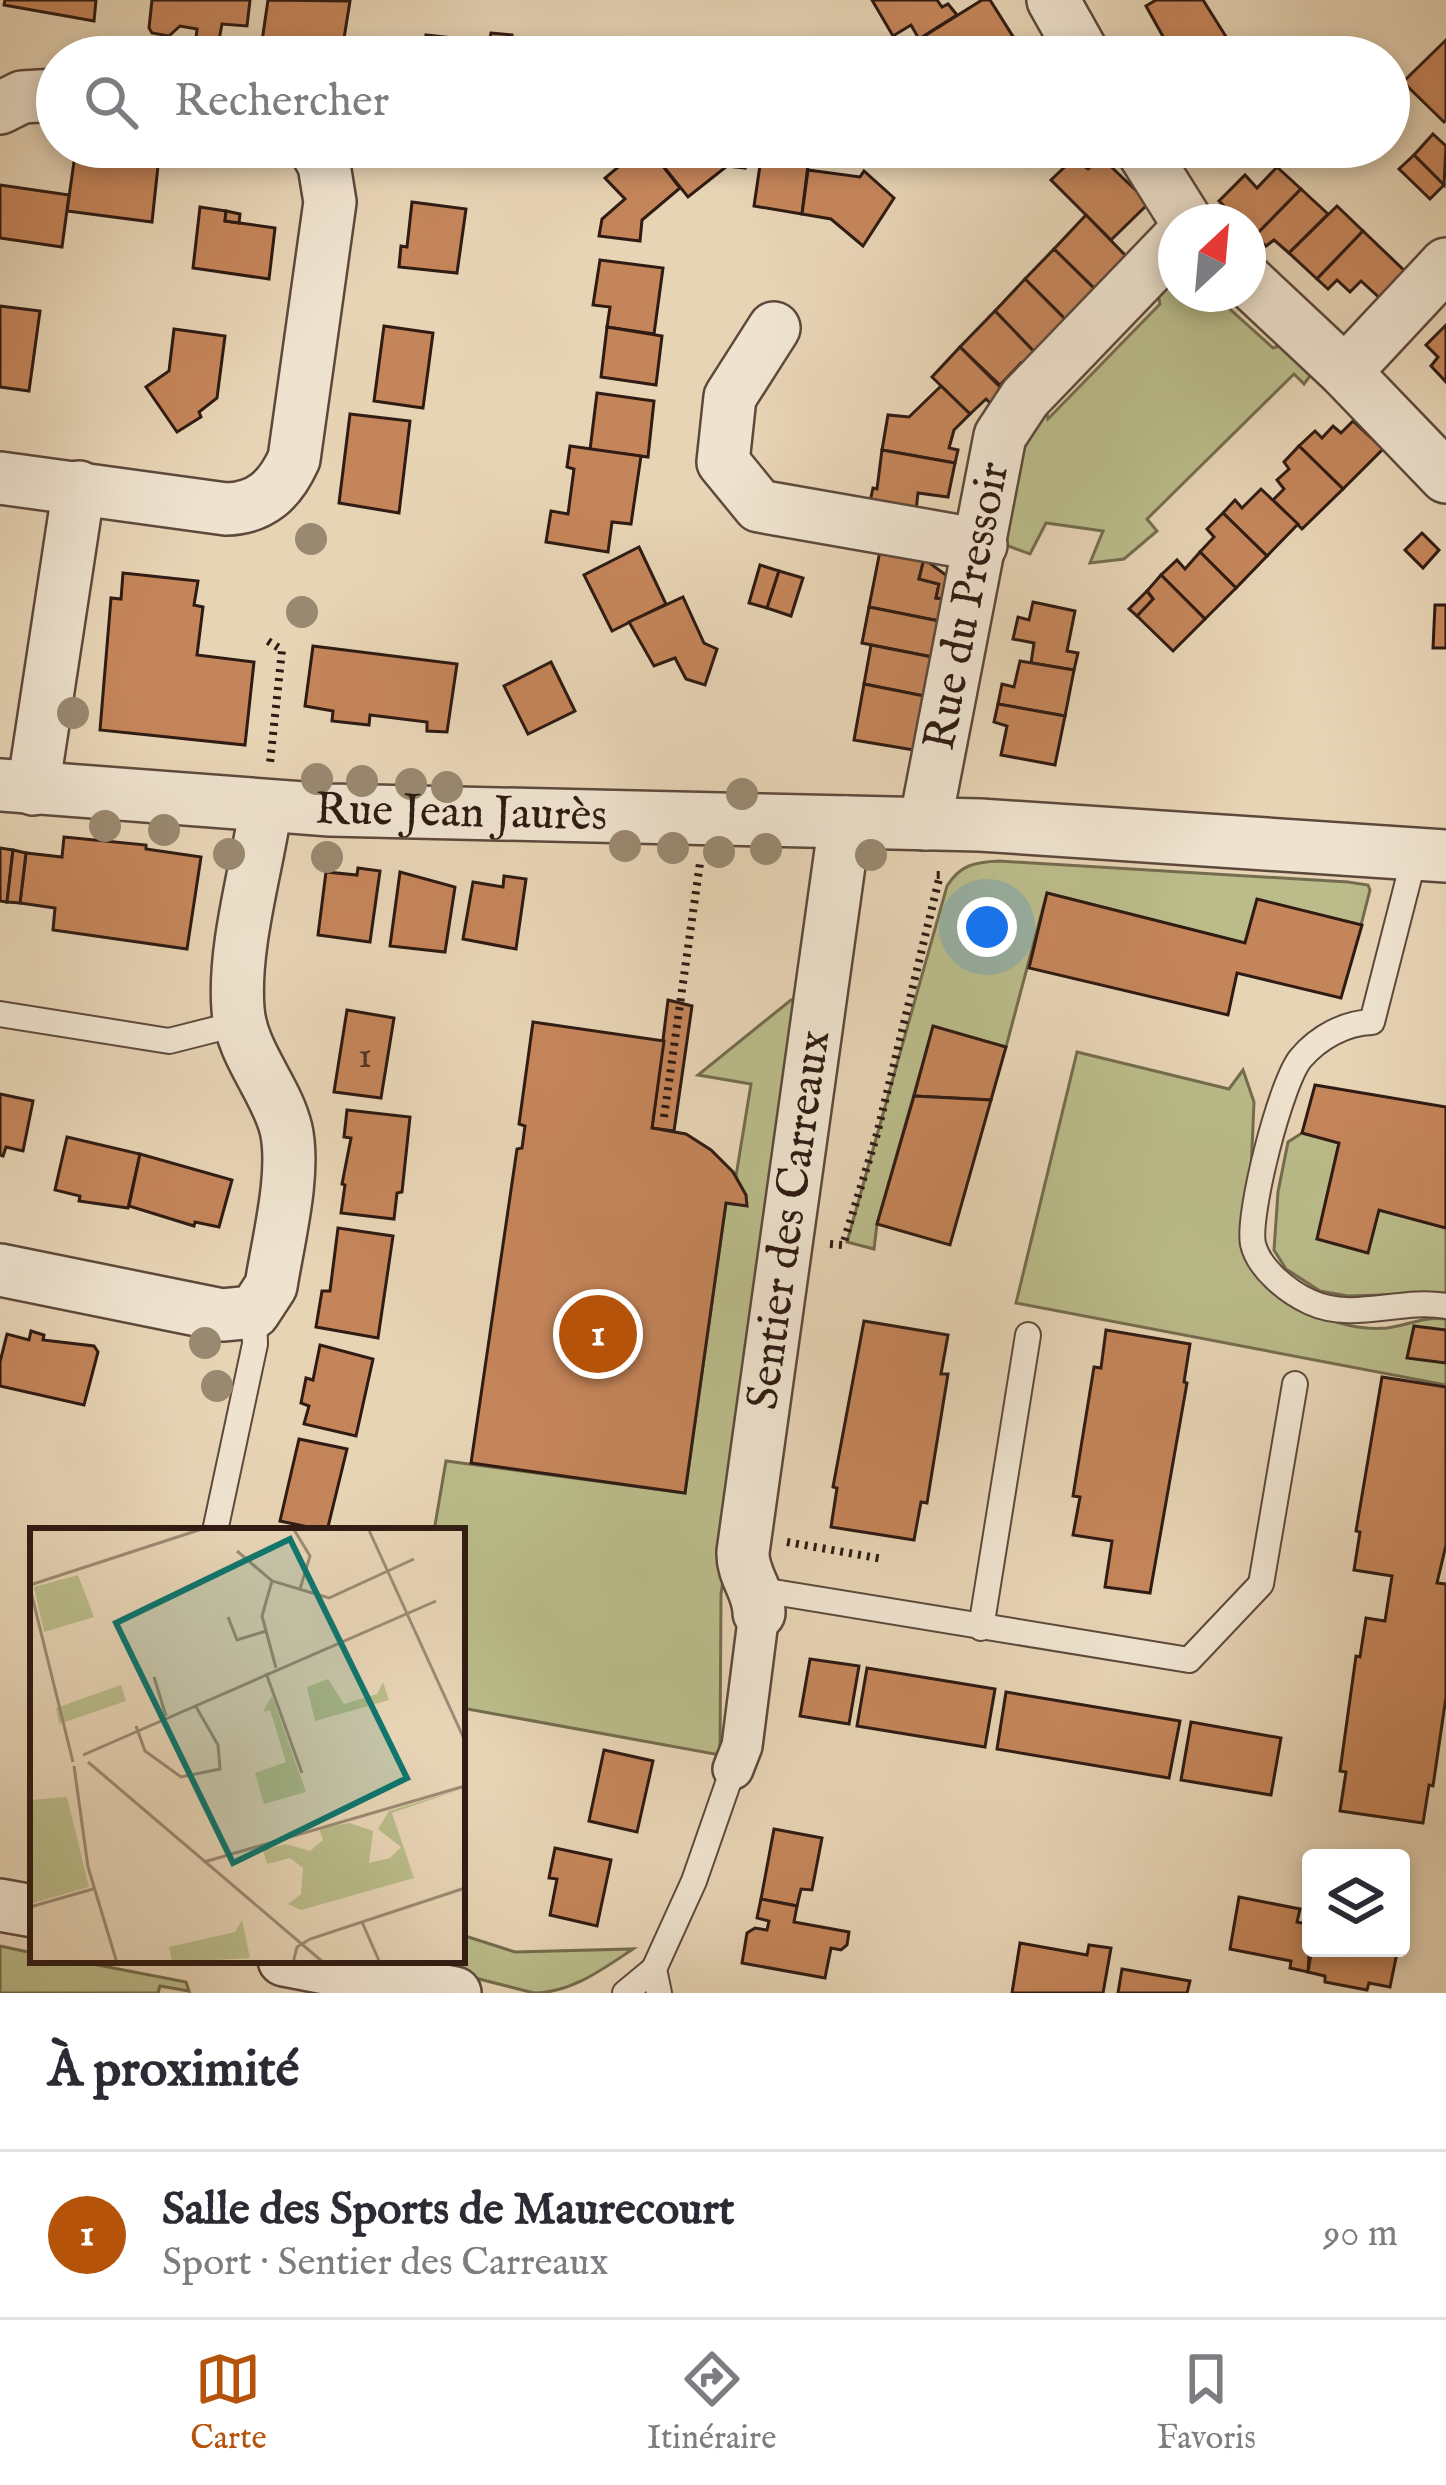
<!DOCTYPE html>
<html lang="fr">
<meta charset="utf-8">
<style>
:root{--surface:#fff;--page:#f7f7f7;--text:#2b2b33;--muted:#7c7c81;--line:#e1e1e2;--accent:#b45309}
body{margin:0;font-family:"IM FELL English",serif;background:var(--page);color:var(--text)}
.controls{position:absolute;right:36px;bottom:36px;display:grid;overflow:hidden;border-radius:12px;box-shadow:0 6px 18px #0003}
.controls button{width:108px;height:108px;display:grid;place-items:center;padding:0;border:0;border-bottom:3px solid var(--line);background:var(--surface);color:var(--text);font:60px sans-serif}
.compass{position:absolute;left:1158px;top:204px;width:108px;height:108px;border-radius:50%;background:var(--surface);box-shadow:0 6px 18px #0003;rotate:26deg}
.you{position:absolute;left:987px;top:927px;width:42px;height:42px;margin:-30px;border:9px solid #fff;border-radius:50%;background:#1a73e8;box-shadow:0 0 0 18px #1a73e833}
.badge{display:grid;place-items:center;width:78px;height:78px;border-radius:50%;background:var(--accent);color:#fff;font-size:39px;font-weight:700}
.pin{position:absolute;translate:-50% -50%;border:6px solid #fff;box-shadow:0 3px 12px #0006}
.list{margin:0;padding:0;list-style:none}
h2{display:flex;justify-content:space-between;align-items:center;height:156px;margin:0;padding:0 48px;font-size:51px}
h2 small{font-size:39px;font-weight:400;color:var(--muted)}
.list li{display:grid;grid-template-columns:78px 1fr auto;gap:36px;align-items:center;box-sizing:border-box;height:168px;padding:0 48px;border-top:3px solid var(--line)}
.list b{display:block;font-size:45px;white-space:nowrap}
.list p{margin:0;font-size:39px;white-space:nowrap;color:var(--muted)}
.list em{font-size:39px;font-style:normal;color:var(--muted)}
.icon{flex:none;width:66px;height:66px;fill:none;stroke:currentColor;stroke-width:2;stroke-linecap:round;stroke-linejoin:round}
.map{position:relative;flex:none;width:1446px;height:1993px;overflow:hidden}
.search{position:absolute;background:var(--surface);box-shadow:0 6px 18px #0003;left:36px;right:36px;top:36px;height:132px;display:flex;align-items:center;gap:30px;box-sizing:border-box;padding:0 42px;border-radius:66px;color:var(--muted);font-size:45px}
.sheet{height:324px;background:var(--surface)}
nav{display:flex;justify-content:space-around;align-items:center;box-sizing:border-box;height:168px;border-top:3px solid var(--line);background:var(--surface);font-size:33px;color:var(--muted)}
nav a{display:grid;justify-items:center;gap:6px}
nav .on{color:var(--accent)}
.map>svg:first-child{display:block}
.green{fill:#babc8a;stroke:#746c4e;stroke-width:3}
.building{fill:#c5855a;stroke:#2f1b13;stroke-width:3}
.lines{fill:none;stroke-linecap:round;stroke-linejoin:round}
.service-casing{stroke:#5d493c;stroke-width:28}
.pedestrian-casing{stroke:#5d493c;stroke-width:44}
.minor-casing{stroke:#5d493c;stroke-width:56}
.path{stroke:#2f1b13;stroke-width:8;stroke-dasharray:3 6;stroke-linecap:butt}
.service{stroke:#efe3cf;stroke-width:24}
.pedestrian{stroke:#efe3cf;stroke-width:39}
.minor{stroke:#efe3cf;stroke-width:51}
.tree{fill:#998970}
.labels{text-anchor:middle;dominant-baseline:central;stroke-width:12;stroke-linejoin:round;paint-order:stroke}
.number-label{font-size:39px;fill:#543625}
.street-label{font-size:45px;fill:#2f1b13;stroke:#efe3cf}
.inset-road{fill:none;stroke:#9d8a74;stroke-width:3}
.view{fill:#0f766e;fill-opacity:0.15;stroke:#0f766e;stroke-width:6}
.inset-edge{fill:none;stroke:#2f1b13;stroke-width:6}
</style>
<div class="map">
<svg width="1446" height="1993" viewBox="0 0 1446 1993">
<rect width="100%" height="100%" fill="#e7d4b5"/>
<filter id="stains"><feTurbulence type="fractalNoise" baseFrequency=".00167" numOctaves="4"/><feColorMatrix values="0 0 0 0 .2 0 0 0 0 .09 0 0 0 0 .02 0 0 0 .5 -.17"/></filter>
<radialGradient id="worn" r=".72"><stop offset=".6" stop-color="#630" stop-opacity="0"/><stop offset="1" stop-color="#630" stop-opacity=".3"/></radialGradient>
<g class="green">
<polygon points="1176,243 1176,294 1213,294 1273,348 1306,336 1313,372 1304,384 1294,374 1147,519 1157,531 1124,559 1090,563 1103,531 1046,523 1030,554 995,541 1041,381 1048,419 1160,304 1152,266"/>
<path d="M999,861L1348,882L1368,885L1370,890L1361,925L1257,900L1245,943L1047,893L1006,1047L933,1027L877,1224L874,1249L847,1242L947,886C960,865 975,862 999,861Z"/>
<polygon points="809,997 721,1594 720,1755 462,1708 462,1531 434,1531 446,1461 685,1493 726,1203 746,1205 736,1176 751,1084 698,1075 791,1000"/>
<path d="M1077,1052L1229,1089L1243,1070L1254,1102L1249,1220L1300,1310C1329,1320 1355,1331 1387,1328C1409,1325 1424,1316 1446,1319V1385L1016,1303Z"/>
<polygon points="1302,1133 1339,1143 1317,1239 1367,1253 1379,1210 1446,1228 1446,1293 1348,1296 1320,1291 1286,1269 1274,1250 1278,1192 1288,1142"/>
<path d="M462,1935L515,1952L633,1949C603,1969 571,1993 534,1993L416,1963L369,1960H462Z"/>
<polygon points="0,1946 33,1953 33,1960 72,1960 186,1982 189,1991 160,1986 158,1993 0,1993"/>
</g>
<g class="building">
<polygon points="5,0 96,0 94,21 4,5"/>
<polygon points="152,0 250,0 247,26 222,24 219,40 196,38 197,29 180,26 169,36 152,33 149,28"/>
<polygon points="268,0 350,1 341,57 301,53 300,57 260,55"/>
<polygon points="872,0 937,0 942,7 948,4 957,15 919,39 911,25 893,36"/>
<polygon points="982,0 990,0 1026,57 958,57 949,43 936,51 926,35"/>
<polygon points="1156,0 1203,0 1230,43 1207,57 1170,57 1170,49 1146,6"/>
<polygon points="491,33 512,35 509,57 424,57 426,35 489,42"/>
<polygon points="1446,40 1446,120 1444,122 1403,82"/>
<polygon points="1230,43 1238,57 1207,57"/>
<polygon points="1433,134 1446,146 1444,185 1414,155"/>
<polygon points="642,147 648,147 680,188 642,220 640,241 599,236 602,219 625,199 605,178"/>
<polygon points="648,147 747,147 745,168 727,166 688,197"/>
<polygon points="762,152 809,157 802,214 754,206"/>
<polygon points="75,155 158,166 152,222 67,211"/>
<polygon points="1414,155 1444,185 1430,199 1399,169"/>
<polygon points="1102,158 1149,203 1111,240 1051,180 1073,159 1088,169"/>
<polygon points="1277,167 1301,189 1255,236 1248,229 1248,222 1241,222 1219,201 1245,175 1257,188"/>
<polygon points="808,170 860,177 864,171 894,198 863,246 831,219 802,214"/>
<polygon points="0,185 69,195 62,247 0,238"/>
<polygon points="1301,189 1328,214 1289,253 1274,240 1266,246 1255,236"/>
<polygon points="412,202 466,209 457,273 399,267 401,246 407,247"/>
<polygon points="1337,206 1363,231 1317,279 1289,253"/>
<polygon points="200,207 226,211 225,221 275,228 269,279 193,268"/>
<polygon points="226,211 240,214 239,223 225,221"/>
<polygon points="1086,215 1126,256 1107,276 1105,299 1054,249"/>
<polygon points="1363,231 1409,275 1383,301 1361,281 1350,292 1337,280 1328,289 1317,279"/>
<polygon points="1054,249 1105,299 1082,302 1065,319 1025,279"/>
<polygon points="600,260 663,268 654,334 607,327 610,307 593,305"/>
<polygon points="1025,279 1065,319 1048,337 1057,347 1043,361 995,311"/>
<polygon points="0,306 40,311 29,391 0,387"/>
<polygon points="995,311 1043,361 1030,373 1021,363 1000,385 960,347"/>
<polygon points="1446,325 1446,382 1431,366 1438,357 1426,345"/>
<polygon points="384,326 433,333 423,408 374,401"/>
<polygon points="607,327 662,336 656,385 601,377"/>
<polygon points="174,329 225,336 217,398 199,412 201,417 177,432 146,387 169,371"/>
<polygon points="960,347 1008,395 996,409 986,399 970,414 932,377"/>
<polygon points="941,386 970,414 954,430 949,448 958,450 955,463 882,450 888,415 909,417"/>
<polygon points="597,393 654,401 648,457 590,450"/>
<polygon points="350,414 410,421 399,513 339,503"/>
<polygon points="1353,421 1383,449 1343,489 1299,446 1315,431 1322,438 1333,426 1341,433"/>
<polygon points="570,446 641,456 631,524 612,522 608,552 546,542 551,511 568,514 574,469 567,467"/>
<polygon points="1299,446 1343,489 1302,529 1273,500 1284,489 1277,480 1289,469 1284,462"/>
<polygon points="882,450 955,463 948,497 918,493 916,511 870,502 873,488 877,489"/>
<polygon points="1261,489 1298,524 1267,556 1223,513 1235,500 1242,508"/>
<polygon points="1223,513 1267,556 1236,588 1200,552 1214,537 1207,529"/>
<polygon points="1422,533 1439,550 1423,568 1405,550"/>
<polygon points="639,547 666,604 612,631 584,575"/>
<polygon points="880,551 924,559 919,579 939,584 936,598 944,599 939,621 869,607"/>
<polygon points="1200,552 1236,588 1205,619 1161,575 1177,560 1185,569"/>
<polygon points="924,559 950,578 944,599 936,598 939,584 919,579"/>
<polygon points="760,565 779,571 767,608 749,603"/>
<polygon points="779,571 803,578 791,616 767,608"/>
<polygon points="123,573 198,581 194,605 203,607 197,655 254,662 245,745 100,730 111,598 121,599"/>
<polygon points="1161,575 1205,619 1173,651 1137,616 1153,599 1147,591"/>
<polygon points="1147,591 1153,599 1137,616 1129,609"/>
<polygon points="683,597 704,643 717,649 705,685 686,679 675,658 654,666 629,622"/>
<polygon points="1033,602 1075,611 1067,651 1078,653 1074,670 1031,663 1034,643 1013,639 1018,617 1029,620"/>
<polygon points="1435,605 1446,605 1446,648 1433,648"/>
<polygon points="869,607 939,621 932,657 862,643"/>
<polygon points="871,645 932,657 924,696 864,684"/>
<polygon points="313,646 457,664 447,732 427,731 427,722 370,715 369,725 332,721 333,711 305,706"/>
<polygon points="1020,661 1074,670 1065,716 998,704 1002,684 1014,687"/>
<polygon points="551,662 575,711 528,734 504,686"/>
<polygon points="864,684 924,696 914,750 854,740"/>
<polygon points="998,704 1065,716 1055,765 1001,755 1007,726 994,722"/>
<polygon points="64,837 146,845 146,849 201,857 187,949 53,930 55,908 20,903 26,853 62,857"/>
<polygon points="0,848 13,850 7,902 0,901"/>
<polygon points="13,850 26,853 20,903 7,902"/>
<polygon points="358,868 380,871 370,942 318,935 326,872 357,875"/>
<polygon points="400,872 455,887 445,952 390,946"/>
<polygon points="504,876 526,879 516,949 463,939 473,882 503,887"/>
<polygon points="1047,893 1245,943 1257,899 1362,925 1341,998 1237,973 1228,1015 1029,968"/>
<polygon points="668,1000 692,1006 674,1131 652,1128"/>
<polygon points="347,1010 394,1018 381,1098 334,1092"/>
<polygon points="533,1022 664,1041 652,1128 686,1134 711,1150 733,1172 746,1195 747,1206 726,1203 685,1493 471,1463 517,1149 522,1148 525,1126 519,1124"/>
<polygon points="933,1026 1006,1047 991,1100 914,1096"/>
<polygon points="1315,1085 1446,1107 1446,1228 1379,1210 1368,1253 1317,1239 1339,1143 1302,1133"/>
<polygon points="0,1094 33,1101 23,1151 6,1147 3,1156 0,1155"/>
<polygon points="914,1096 991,1100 950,1245 877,1224"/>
<polygon points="347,1110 410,1117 402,1192 397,1193 394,1219 341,1213 345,1185 342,1184 351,1138 344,1137"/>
<polygon points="67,1137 140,1154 128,1208 79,1201 80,1196 55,1190"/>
<polygon points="140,1154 232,1180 219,1227 195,1222 194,1226 129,1206"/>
<polygon points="338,1228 393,1236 378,1338 316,1327 322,1291 330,1291"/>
<polygon points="864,1321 948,1335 941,1374 948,1374 927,1503 921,1502 914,1540 831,1527 837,1488 833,1487"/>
<polygon points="1414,1326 1446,1330 1446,1363 1407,1358"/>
<polygon points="1106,1330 1190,1344 1184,1382 1187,1383 1150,1593 1105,1587 1112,1541 1073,1535 1080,1497 1073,1496 1094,1367 1101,1368"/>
<polygon points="31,1331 44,1335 43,1340 94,1346 98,1352 84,1405 0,1386 0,1362 7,1334 29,1340"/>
<polygon points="320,1345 373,1359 356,1436 304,1424 309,1406 301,1403 306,1378 313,1380"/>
<polygon points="1382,1377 1446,1387 1446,1545 1437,1583 1446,1584 1446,1697 1433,1786 1429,1785 1423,1823 1340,1811 1346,1772 1340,1771 1356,1656 1360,1657 1366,1618 1385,1621 1392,1576 1354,1570 1360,1532 1356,1531"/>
<polygon points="299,1439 347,1449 327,1531 280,1521"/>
<polygon points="810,1659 859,1666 849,1724 800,1716"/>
<polygon points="867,1668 995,1689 985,1747 857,1726"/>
<polygon points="1006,1692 1180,1721 1169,1778 997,1749"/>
<polygon points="1191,1722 1281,1738 1271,1795 1181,1780"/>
<polygon points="604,1750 653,1761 637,1832 589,1821"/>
<polygon points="774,1829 822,1838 812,1890 801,1889 797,1906 761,1899"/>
<polygon points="555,1848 611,1860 597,1926 550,1915 557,1879 549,1878"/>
<polygon points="1239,1897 1300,1909 1297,1922 1311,1925 1308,1972 1290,1968 1291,1961 1230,1949"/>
<polygon points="761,1899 797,1906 794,1922 849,1932 847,1945 841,1950 831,1948 825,1978 742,1963 747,1933 755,1928 767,1930 769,1921 757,1918"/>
<polygon points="1020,1943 1087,1955 1089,1945 1111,1948 1103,1993 1012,1993"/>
<polygon points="1312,1948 1398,1948 1390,1987 1369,1983 1367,1990 1325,1982 1325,1976 1308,1972"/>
<polygon points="1122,1969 1190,1981 1187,1993 1118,1993"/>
</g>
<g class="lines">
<g class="service-casing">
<g id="service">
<path d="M1415,854L1372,1022C1345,1023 1319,1037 1301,1058C1281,1081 1247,1215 1253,1244C1259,1269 1288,1292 1310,1302C1353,1322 1400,1298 1446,1306"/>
<polyline points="0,1014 169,1041 240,1023"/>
<polyline points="215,1531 255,1344 254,1312"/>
<polyline points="755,1589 1189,1660 1261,1584 1295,1384"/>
<polyline points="981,1628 1028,1335"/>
<polyline points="654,1969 694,1881 733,1769"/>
<polyline points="625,1993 654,1969 659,1993"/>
</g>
</g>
<g class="pedestrian-casing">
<polyline id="pedestrian" points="733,1769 742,1746 759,1613"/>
</g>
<g class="minor-casing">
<g id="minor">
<polyline points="1053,0 1085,57"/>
<polyline points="0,108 22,97 57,95"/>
<polyline points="1140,147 1187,222"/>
<polyline points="1248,281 1345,372 1446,477"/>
<polyline points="774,328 730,397 723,462 759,506 981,545"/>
<polyline points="1345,372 1446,264"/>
<path d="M0,478L226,509C261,508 280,490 294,459L330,202L324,165L314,147"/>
<path id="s1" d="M0,785L330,810L980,825L1446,856"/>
<polyline points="33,789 79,487"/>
<path id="s2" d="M925,824L1000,436L1025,398L1176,241"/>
<path d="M0,1270L222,1315L254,1312L271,1286C278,1241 296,1173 286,1129C276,1088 241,1053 238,1009C233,946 257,869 266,806"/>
<path id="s3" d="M759,1613C759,1590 742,1575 743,1552L845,822"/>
<polyline points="0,1905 33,1911"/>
<polyline points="284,1960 455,1993"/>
</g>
</g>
<g class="path">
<polyline points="268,641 282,650 270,763"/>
<polyline points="664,1117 700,863"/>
<polyline points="830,1244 843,1245 877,1134 940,875 931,875"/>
<polyline points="787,1542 883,1559"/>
</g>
<use href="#service" class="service"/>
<use href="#pedestrian" class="pedestrian"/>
<use href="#minor" class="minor"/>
</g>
<g class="tree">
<circle cx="311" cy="539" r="16"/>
<circle cx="302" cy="612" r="16"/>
<circle cx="73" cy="713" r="16"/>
<circle cx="317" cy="779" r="16"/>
<circle cx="362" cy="781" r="16"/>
<circle cx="411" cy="784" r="16"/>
<circle cx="447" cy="787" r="16"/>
<circle cx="742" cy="794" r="16"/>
<circle cx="105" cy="826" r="16"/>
<circle cx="164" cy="830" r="16"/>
<circle cx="625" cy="846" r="16"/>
<circle cx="673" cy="848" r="16"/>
<circle cx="766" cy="849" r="16"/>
<circle cx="719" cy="852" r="16"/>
<circle cx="229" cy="854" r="16"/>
<circle cx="871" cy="855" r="16"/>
<circle cx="327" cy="857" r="16"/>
<circle cx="205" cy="1343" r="16"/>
<circle cx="217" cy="1386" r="16"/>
</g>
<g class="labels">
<g class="number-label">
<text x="365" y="1056">1</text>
</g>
<g class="street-label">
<text stroke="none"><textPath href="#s2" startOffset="222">Rue du Pressoir</textPath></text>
<text stroke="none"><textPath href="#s1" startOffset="462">Rue Jean Jaurès</textPath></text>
<text stroke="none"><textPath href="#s3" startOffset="399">Sentier des Carreaux</textPath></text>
</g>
</g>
<g transform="translate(30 1528)">
<rect width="435" height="435" fill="#e7d4b5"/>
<path d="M48,47L64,89L14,104L4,59ZM298,151L314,176L347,166L353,154L359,172L285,193L277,159ZM91,157L96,173L29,196L26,180ZM242,168L276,264L234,276L225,245L256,234L240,182L233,184ZM435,260L362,285L384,350L271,382L258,376L271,366L273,340L260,330L237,336L233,322L256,316L280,323L293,312L289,300L320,295L343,303L339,335L360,330L371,319L348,301L359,283ZM37,269L59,359L0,376V272ZM212,392L220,430L135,435L142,433L139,419L205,404Z" fill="#babc8a"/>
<path class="inset-road" d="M263,0L280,28L270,61M338,0L435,213M207,23L242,53L299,70L384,31M242,53L232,88L246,140M0,57L175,0M0,60L43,234M198,89L207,112L236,103M236,145L272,245M124,149L136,188M106,198L115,223L151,249L190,241L188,217L165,177M53,227L406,73M58,234L294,435M44,238L58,339L87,435M174,334L435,258M0,379L63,361M332,394L350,435M263,435L267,419L280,411L435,360"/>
<path class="view" d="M260,11L377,250L203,335L86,95Z"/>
<rect width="435" height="435" class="inset-edge"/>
</g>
<rect width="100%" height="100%" filter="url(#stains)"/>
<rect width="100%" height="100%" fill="url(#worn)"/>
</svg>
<div class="controls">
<button><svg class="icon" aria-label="layers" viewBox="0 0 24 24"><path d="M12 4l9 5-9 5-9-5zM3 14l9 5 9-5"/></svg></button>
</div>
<svg class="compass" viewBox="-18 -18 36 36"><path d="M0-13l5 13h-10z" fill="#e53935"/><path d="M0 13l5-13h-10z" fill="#7c7c81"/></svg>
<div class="you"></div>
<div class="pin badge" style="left:598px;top:1334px">1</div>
<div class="search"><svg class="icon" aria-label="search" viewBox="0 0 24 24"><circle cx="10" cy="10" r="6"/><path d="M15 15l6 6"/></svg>Rechercher</div>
</div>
<section class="sheet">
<h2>À proximité<small></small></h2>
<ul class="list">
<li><span class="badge">1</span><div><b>Salle des Sports de Maurecourt</b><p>Sport · Sentier des Carreaux</p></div><em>90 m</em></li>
</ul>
</section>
<nav>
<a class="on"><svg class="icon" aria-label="map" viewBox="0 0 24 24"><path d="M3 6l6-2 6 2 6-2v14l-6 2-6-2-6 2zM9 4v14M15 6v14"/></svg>Carte</a>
<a><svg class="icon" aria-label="directions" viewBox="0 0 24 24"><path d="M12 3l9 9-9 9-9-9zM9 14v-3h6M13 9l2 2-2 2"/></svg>Itinéraire</a>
<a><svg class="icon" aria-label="saved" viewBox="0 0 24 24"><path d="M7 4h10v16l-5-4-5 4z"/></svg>Favoris</a>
</nav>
